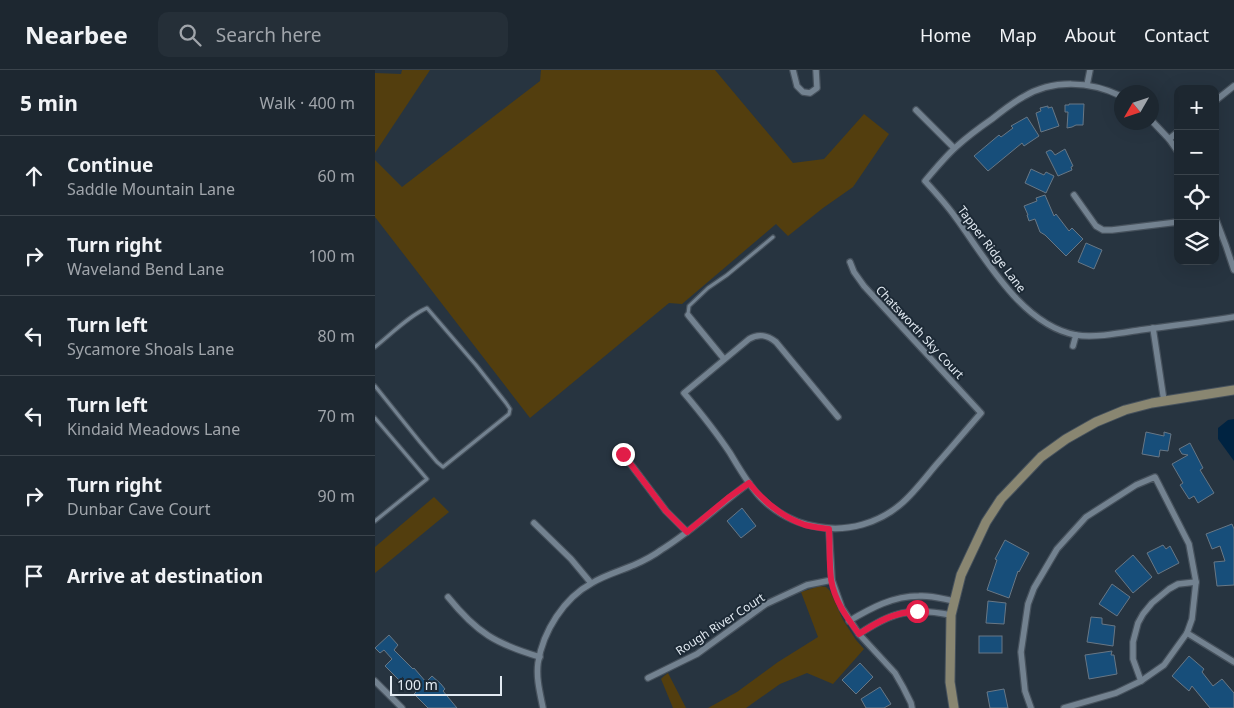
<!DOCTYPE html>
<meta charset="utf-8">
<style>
:root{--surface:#1d2730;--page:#252f38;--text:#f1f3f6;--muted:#a0a5ab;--line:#3b444c}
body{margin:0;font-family:"Noto Sans",sans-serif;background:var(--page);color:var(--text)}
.controls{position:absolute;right:15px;top:15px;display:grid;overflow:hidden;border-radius:10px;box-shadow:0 5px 20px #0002}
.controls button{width:45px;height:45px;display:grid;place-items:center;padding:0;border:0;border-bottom:1px solid var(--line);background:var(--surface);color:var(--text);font:25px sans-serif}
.compass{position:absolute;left:739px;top:15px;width:45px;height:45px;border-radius:50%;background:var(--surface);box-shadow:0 5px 20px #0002;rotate:231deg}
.scale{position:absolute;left:15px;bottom:12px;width:112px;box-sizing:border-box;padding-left:5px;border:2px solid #e2eaf2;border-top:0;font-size:14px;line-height:18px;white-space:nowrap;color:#e2eaf2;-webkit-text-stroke:4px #1d2a36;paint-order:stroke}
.stop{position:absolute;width:15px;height:15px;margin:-11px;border:4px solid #e11d48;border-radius:50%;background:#fff}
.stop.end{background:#e11d48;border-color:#fff;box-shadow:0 1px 5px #0008}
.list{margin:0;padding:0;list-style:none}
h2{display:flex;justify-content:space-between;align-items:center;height:65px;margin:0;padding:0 20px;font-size:21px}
h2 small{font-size:16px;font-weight:400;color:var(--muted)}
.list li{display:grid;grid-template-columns:32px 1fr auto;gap:15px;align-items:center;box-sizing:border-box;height:80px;padding:0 20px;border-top:1px solid var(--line)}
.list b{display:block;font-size:19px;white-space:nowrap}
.list p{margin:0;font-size:16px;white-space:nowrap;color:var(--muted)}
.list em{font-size:16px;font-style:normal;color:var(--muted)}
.icon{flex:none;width:28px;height:28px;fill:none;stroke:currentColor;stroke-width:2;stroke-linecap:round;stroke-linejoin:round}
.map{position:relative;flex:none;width:859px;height:638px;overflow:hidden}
header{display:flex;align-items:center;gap:30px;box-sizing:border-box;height:70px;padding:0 25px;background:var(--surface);border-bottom:1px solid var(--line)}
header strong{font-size:24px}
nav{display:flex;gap:28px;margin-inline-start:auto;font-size:18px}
.search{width:350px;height:45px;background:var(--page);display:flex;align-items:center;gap:12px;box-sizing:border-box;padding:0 18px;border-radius:10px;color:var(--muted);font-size:19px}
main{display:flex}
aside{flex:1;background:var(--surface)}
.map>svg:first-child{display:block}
.green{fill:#533e0e}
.water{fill:#002341}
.building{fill:#174e7a;stroke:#687785}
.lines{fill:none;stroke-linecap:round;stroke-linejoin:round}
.lane-casing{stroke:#46515c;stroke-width:5.5}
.street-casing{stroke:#46515c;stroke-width:8}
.secondary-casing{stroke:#46515c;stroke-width:11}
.lane{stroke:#738290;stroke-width:3}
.street{stroke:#738290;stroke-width:5.5}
.secondary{stroke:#898671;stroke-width:9}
.route{stroke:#e11d48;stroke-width:6}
.labels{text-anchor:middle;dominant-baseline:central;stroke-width:4;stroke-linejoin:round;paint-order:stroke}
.street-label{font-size:12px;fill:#e2eaf2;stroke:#1d2a36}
</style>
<header>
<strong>Nearbee</strong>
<div class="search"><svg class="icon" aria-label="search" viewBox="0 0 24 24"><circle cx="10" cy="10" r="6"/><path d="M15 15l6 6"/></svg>Search here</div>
<nav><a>Home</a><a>Map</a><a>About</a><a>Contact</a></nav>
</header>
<main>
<aside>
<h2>5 min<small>Walk · 400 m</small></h2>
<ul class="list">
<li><svg class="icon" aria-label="ahead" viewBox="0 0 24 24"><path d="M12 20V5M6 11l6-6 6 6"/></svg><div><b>Continue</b><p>Saddle Mountain Lane</p></div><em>60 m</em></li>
<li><svg class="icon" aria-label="right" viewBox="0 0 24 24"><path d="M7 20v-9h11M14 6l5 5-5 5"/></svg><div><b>Turn right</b><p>Waveland Bend Lane</p></div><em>100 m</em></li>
<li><svg class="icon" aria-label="left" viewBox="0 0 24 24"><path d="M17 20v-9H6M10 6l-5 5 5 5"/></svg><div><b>Turn left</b><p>Sycamore Shoals Lane</p></div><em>80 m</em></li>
<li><svg class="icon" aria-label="left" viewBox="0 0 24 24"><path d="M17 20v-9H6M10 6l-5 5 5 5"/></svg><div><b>Turn left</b><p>Kindaid Meadows Lane</p></div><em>70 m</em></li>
<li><svg class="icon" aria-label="right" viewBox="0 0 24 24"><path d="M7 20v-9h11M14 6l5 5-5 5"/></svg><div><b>Turn right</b><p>Dunbar Cave Court</p></div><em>90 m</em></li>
<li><svg class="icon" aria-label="arrive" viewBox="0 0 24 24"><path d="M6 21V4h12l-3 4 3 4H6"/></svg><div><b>Arrive at destination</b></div></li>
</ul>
</aside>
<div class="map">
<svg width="859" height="638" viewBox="0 0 859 638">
<rect width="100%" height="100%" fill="#273440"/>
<g class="green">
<polygon points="27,0 55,0 0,83 0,3 26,4"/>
<polygon points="166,0 340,0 418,93 449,89 489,44 514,64 478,117 448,138 413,166 401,154 307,234 294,233 155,348 0,147 0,90 27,117 165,11"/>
<polygon points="59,427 74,442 0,503 0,477"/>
<polygon points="445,516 451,517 455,521 468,550 481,570 489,579 458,614 432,603 405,614 371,638 333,638 362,622 403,592 443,567 426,522"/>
<polygon points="293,603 311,638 298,638 286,609 289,606"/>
</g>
<polygon class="water" points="859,349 859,391 843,369 843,358 853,350"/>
<g class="building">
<polygon points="694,34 709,34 708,55 701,55 697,57 692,58 693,42 690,42 690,35 694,35"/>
<polygon points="673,36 673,38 677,37 684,56 666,62 661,43 666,41 665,38"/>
<polygon points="652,47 664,66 649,76 647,73 613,101 599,86 624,65 626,67 638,58 636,56"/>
<polygon points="690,79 698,96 696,97 697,100 683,106 671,82 675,80 677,81 680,85"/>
<polygon points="656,99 669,105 671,102 679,106 671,123 650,113"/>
<polygon points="670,125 679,146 681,144 694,161 697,158 708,169 691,186 670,165 665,162 660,149 654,151 652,145 653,145 649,136 662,131 661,128"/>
<polygon points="711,173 727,180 719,199 703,192"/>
<polygon points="771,362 789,366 789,362 796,364 793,381 785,380 784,387 767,384"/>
<polygon points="815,373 828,398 825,400 839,423 823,433 819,426 814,429 805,415 808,413 797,394 813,385 807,384 804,379"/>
<polygon points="367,438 381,456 366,468 352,451"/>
<polygon points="857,454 859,459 859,515 842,516 839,492 850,491 845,476 837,479 831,464"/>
<polygon points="630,470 654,483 644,502 643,501 634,528 612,520 622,490 620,489"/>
<polygon points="788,475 791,479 795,476 804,493 783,504 772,483"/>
<polygon points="758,485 777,507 758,523 740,501"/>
<polygon points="737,514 755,527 742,546 724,534"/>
<polygon points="613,531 631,533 629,554 611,553"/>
<polygon points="716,547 727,548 727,554 740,556 738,576 712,572"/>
<polygon points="14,565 23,575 19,580 38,599 39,598 51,612 57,606 66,614 70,619 68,621 82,638 53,638 39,624 41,622 33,613 30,616 10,596 17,589 9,580 5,583 0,578"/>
<rect x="604" y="566" width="23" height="17"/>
<polygon points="737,581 736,585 739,585 742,604 714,609 710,585"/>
<polygon points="814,586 829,599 827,602 838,616 847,609 859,623 859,638 835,638 817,616 814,621 797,606"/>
<polygon points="485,593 498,607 481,624 467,610"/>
<polygon points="505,617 516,634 509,638 491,638 486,629"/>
<polygon points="629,619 633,638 615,638 612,622"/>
</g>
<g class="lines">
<g class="lane-casing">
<g id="lane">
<polyline points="313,244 314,236 333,218 352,205 398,167"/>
<path d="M0,277C15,265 35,245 52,238L101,295L131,333L135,339L134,344L68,397L62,392L45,372L0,316"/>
<polyline points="0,348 52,409 0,451"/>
</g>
</g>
<g class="street-casing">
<g id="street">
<polyline points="418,0 422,16 428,22 435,23 442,18 441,0"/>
<polyline points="712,15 715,0"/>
<path d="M746,26C715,11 678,9 648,27C637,33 627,41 617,49C604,58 592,67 581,77C570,87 560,99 550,111C561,123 572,135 581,148C611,189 647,255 701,265C720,268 746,263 765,260C796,256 828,252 859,247"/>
<polyline points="840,31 859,16"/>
<polyline points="541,40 579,78"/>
<polyline points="776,50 794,69 803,82"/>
<polyline points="794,69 803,62"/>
<polyline points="699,125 721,156 728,160 737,160 803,152"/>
<polyline points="840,147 851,176 859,200"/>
<polyline points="313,245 349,289"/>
<polyline points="778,258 789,331"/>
<polyline points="698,276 701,265"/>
<path d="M463,347L401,272C392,265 384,263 374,269L309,323C325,342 341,362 355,383C364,398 373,414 385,427C401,443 422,454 444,457C473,462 504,453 526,434C539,423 550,408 561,395C576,378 591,360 606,343L489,216L479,202L475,192"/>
<polyline points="248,384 291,441 312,462"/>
<polyline points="159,453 196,489 216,513"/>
<polyline points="454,459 457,510 467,538 484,564 520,603 528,617 536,633 537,638"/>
<path d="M73,527C102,563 121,574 165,587"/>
<path d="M474,551C496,538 518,526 544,526C556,525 568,529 579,531"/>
<polyline points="812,563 859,592"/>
<path d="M484,564C517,542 535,537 576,545"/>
<polyline points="273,608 322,584 391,534 432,515 457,510"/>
<polyline points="0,611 27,638"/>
<polyline points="766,611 758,589 758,572 763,553 768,544 777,533 794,519 803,514 821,512"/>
<path d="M168,638C165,623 161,608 163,593C168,561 189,528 217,513C230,505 245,501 259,495C268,491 278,486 286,480C317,461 344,435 374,413"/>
<polyline points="656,638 650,621 646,582 653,534 659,518 682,479 711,447 761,415 780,407 814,474 821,512 817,549 812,563 789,595 766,611 741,623 689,638"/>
</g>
</g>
<g class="secondary-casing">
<polyline id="secondary" points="579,638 575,612 576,545 586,505 611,452 626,429 666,387 691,369 721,352 750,340 777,333 859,320"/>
</g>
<use href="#lane" class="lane"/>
<use href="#street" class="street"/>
<use href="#secondary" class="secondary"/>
</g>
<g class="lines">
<path class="route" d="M248,384L291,441L312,462L353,428L374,413C389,432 407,447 430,455C438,457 446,458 454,459C455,475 454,493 456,509C459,530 472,548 484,564C504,551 518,543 542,541"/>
</g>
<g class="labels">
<g class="street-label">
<text transform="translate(617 179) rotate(53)">Tapper Ridge Lane</text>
<text transform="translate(545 262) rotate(47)">Chatsworth Sky Court</text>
<text transform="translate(345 554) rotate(-33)">Rough River Court</text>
</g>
</g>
</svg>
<div class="controls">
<button>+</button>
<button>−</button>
<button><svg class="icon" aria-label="locate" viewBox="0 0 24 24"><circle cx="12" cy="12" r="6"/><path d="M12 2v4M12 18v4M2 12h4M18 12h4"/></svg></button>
<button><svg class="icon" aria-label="layers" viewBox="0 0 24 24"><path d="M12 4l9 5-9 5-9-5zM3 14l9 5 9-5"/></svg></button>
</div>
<svg class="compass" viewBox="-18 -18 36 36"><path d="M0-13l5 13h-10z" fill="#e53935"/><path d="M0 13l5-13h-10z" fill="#a0a5ab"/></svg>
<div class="scale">100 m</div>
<div class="stop" style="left:542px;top:541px"></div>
<div class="stop end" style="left:248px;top:384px"></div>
</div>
</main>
